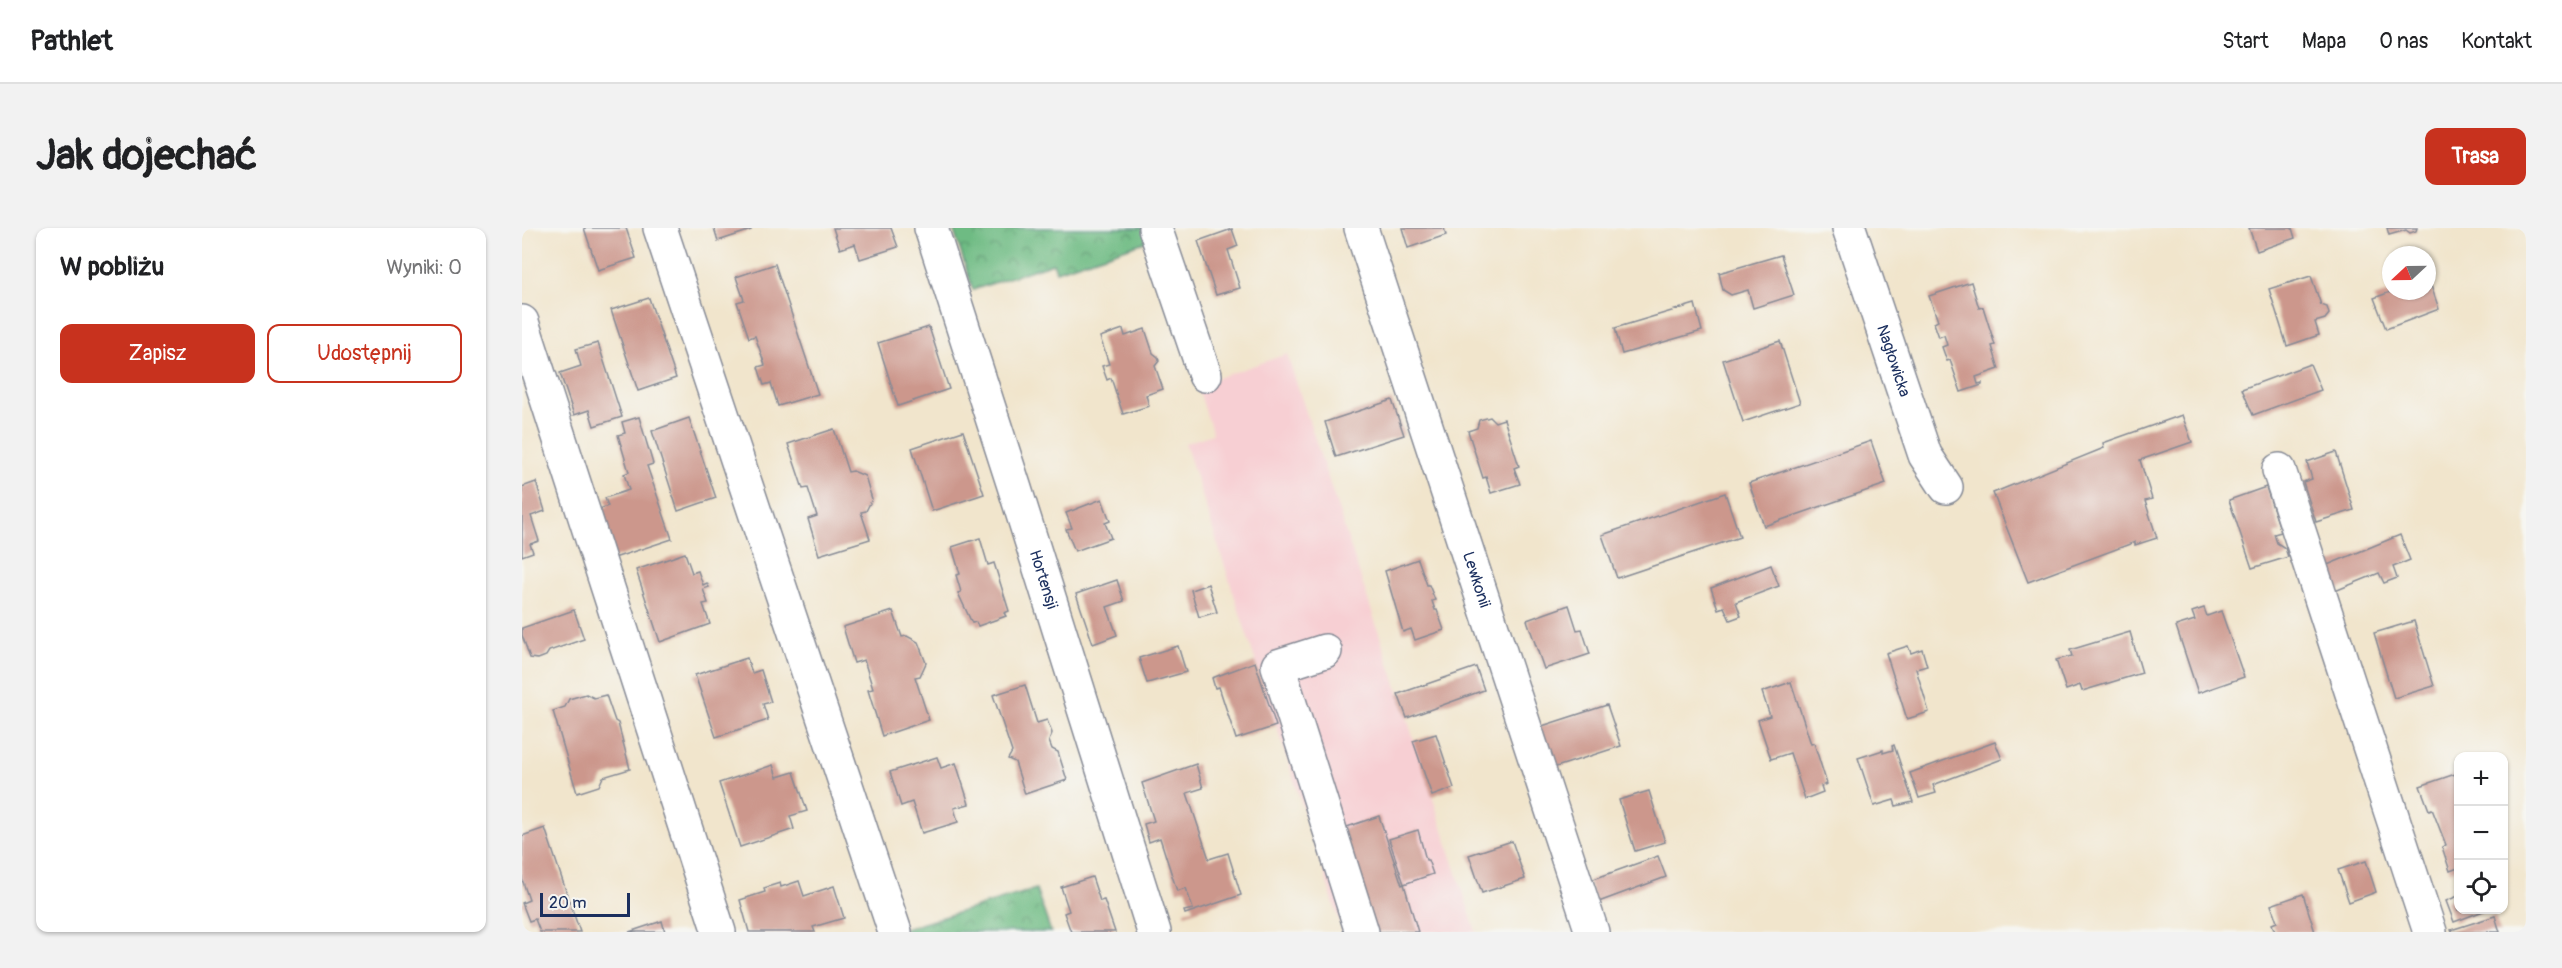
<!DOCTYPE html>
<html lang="pl">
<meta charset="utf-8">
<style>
:root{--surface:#fff;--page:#f2f2f2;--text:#202124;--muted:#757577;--line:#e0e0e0;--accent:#c8321e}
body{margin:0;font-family:Pangolin,sans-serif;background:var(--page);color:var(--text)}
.controls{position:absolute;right:18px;bottom:18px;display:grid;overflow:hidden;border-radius:12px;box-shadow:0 2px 4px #0004}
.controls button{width:54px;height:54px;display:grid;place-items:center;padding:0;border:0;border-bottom:2px solid var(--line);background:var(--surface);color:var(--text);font:30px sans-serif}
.compass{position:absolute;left:1860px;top:18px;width:54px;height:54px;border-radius:50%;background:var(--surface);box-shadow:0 2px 4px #0004;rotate:248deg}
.scale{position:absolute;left:18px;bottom:15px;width:90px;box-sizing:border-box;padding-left:6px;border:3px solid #1b2f5e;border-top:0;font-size:16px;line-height:21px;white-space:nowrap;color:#1b2f5e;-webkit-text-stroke:4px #f6f6f2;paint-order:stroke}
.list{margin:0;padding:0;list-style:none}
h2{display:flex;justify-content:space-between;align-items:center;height:78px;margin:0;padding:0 24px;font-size:26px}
h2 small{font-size:20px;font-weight:400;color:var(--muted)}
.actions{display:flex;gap:12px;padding:18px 24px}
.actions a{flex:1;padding:14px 0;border:2px solid var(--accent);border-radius:12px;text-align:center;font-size:21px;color:var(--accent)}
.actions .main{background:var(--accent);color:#fff}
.icon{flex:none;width:33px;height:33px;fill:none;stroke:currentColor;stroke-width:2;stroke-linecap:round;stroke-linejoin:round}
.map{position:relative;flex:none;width:2004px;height:704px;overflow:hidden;border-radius:12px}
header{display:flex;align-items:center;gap:36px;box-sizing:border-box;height:84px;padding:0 30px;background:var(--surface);border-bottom:2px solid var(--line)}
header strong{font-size:28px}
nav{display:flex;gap:33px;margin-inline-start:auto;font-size:21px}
.intro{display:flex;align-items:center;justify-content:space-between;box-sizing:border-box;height:144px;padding:0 36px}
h1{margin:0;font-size:42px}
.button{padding:15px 27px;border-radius:12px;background:var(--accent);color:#fff;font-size:21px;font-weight:700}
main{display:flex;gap:36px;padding:0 36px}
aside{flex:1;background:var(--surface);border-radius:12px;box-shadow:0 2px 4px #0004}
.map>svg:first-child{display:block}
.built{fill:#f7cfd3}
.forest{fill:url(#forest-crowns);stroke:#447570;stroke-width:1.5}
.building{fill:#cc978c}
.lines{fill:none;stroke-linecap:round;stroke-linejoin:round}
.minor-casing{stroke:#868a95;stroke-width:36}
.minor{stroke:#fff;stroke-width:33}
.labels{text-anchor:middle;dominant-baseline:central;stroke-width:4.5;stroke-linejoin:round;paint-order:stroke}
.street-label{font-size:16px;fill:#1b2f5e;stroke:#f6f6f2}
</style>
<header>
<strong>Pathlet</strong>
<nav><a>Start</a><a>Mapa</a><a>O nas</a><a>Kontakt</a></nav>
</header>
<div class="intro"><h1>Jak dojechać</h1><a class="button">Trasa</a></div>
<main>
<aside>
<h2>W pobliżu<small>Wyniki: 0</small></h2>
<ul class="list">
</ul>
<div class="actions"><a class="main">Zapisz</a><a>Udostępnij</a></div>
</aside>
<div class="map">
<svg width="2004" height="704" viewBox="0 0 2004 704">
<defs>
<pattern id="forest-crowns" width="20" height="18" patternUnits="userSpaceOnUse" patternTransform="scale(1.5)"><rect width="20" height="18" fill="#6ebb83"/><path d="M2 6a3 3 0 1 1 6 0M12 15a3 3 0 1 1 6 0" fill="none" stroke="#5a986e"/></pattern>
</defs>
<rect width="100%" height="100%" fill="#f6f6f2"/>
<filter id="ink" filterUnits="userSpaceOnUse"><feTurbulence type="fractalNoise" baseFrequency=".0167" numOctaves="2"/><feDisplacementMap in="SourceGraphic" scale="12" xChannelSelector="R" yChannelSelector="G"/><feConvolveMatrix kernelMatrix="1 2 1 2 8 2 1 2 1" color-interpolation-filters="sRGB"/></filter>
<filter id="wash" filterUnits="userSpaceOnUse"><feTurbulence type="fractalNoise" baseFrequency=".008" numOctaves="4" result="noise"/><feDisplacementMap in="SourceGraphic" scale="24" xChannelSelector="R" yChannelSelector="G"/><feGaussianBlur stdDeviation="1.35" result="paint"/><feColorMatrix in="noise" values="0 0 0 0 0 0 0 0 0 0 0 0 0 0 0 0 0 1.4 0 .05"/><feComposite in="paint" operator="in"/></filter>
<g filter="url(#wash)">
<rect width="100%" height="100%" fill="#f1e5cc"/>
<polygon class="built" points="765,126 885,490 954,704 821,704 663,215 691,206 675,157"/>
<g class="forest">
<polygon points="431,0 625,0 629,12 534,43 531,35 451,62"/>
<polygon points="514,661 529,704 383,704 382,701"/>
</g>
<g id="blocks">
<g class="building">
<polygon points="62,0 104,0 114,30 76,42"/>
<polygon points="192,0 228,0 229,2 196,13"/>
<polygon points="311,0 369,0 376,19 338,31 333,16 318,21"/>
<polygon points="880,0 922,0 924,7 886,20"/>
<polygon points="1727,0 1770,0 1773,10 1735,23"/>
<polygon points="1865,0 1895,0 1894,3 1888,5 1884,2 1867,7"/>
<polygon points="710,1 716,18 706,22 718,60 694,67 676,13"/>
<polygon points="1259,27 1272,67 1231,80 1226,62 1209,67 1201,62 1197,45"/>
<polygon points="253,36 296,166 256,178 249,155 242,157 236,139 243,137 233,108 227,110 215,74 222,72 214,49"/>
<polygon points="1905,46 1917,81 1864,101 1852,70 1871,63 1905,63"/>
<polygon points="1789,48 1799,77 1805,79 1807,86 1803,91 1793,94 1797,107 1765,118 1747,61"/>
<polygon points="1449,54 1457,80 1461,79 1473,117 1470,118 1477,141 1454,149 1456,156 1460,155 1460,157 1439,164 1428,132 1425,133 1420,119 1425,117 1422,107 1417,109 1412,95 1416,93 1407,68"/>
<polygon points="127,70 154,150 116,163 89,82"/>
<polygon points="1173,76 1180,103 1100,126 1093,100"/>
<polygon points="407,99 427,161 376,178 356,115"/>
<polygon points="601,101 603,108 623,101 631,125 636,129 637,133 633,138 641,161 624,167 627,178 601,186 589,150 585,152 580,138 587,136 578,109"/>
<polygon points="1258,113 1278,175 1221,194 1201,132"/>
<polygon points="76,115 100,189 72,198 67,182 52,187 38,145 59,138 54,121"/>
<polygon points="1788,136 1799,162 1731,187 1720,161"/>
<polygon points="870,172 882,207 814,229 803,194"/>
<polygon points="1660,187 1670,214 1618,232 1630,271 1623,273 1635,310 1613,317 1613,314 1506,354 1471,265 1582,220 1581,215"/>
<polygon points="117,189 131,236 125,238 150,311 89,331 72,283 86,278 83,270 107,262 102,246 107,244 96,207 103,205 100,194"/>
<polygon points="968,189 973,194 982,191 997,238 992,240 998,256 969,265 964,249 961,250 946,203 955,200 957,192"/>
<polygon points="167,190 194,270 156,283 130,203"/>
<polygon points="312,201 326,244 331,243 343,248 350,271 344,283 339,284 348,311 297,327 286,291 295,288 286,260 281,261 266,216"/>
<polygon points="441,203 462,266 410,283 390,220"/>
<polygon points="1349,213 1364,256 1242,298 1227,255"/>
<polygon points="1814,224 1832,282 1794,294 1781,254 1790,251 1785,234"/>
<polygon points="14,254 23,283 9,288 17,313 8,316 11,324 0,328 0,259"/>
<polygon points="1744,259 1759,304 1752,306 1755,315 1763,320 1766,329 1730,340 1707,272"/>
<polygon points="1203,265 1218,309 1095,350 1080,307"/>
<polygon points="580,271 588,293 583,295 589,310 553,323 544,301 550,300 544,285"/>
<polygon points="1878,307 1888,332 1871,339 1875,350 1862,355 1857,345 1813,363 1803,338"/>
<polygon points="458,310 466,337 472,335 487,383 482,385 484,388 456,398 454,394 450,395 436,365 439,364 434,347 438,346 430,319"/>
<polygon points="163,325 170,345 176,343 181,357 185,355 187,359 181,361 186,375 181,376 188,396 138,414 114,342"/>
<polygon points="896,331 905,357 907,357 913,372 910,373 913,382 915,382 922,402 893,412 889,401 881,404 863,343"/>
<polygon points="1249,337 1257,358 1214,374 1219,388 1208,392 1202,379 1196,381 1189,360"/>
<polygon points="595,352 602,373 585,379 595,407 571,416 554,366"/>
<polygon points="686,356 695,384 677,389 669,362"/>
<polygon points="1047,377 1055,402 1060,401 1068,426 1022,441 1005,392"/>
<polygon points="1682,380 1685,388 1699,383 1722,449 1676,465 1654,398 1673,392 1670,384"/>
<polygon points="52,382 62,411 27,423 24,428 16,431 8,430 0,407 0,400"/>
<polygon points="371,383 380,409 385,408 396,414 404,435 398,448 393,449 407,492 360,508 346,462 351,461 342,432 332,435 321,399"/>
<polygon points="1892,393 1912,458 1872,470 1852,405"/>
<polygon points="1608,404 1620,445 1560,463 1558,457 1544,462 1534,432 1550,428 1548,422"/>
<polygon points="656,418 664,444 625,455 617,430"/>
<polygon points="1386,418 1389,425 1400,421 1405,438 1394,441 1407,484 1385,491 1364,425"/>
<polygon points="225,430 230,445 239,442 249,474 241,476 246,492 194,509 173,447"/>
<polygon points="733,434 754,498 714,511 697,459 693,460 690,450"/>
<polygon points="954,439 962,462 885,490 876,466"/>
<polygon points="1269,454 1289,516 1292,515 1305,556 1299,558 1301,564 1283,571 1268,525 1249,531 1236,492 1248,488 1240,464"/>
<polygon points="503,457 515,495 525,492 530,505 527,513 530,521 536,524 545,552 503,566 493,534 486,531 490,524 471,467"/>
<polygon points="64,466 72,470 84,467 93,493 96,495 108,541 81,549 77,558 55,565 31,483 43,479 47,471"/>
<polygon points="1085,477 1099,518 1031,540 1017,499"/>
<polygon points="914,506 932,560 910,568 891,513"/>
<polygon points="1473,514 1480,531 1411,557 1414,565 1397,570 1388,545"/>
<polygon points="1372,517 1391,574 1374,578 1372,572 1352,578 1336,530 1361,522 1361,525 1371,522 1370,518"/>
<polygon points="415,529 419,540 434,535 447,576 432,580 436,594 400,605 390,574 379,578 368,544"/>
<polygon points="674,536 681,560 665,565 687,631 706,625 719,667 663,686 662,683 671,681 664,660 655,663 638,610 627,614 622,596 632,593 620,555"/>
<polygon points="251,537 255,549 272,544 285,583 268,588 272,601 218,619 197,555"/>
<polygon points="1936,545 1936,640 1928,643 1920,619 1924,617 1910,581 1907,582 1898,558"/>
<polygon points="1127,563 1143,614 1113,623 1097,572"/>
<polygon points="857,588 880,657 882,656 896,704 852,704 819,601"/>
<polygon points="23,600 49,678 58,704 18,704 13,691 7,693 0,675 7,672 0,651 0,608"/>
<polygon points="896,602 904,632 906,632 911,646 882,656 867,611"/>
<polygon points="990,613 1003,651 960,665 947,627"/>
<polygon points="1136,628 1144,649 1074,675 1066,653"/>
<polygon points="1844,633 1854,664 1827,674 1816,642"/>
<polygon points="570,649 578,673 582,672 593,704 549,704 542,685 547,683 539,659"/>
<polygon points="277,653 282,668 312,658 322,690 291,699 293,704 227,704 218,672 243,664 242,660 258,655 259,659"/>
<polygon points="1781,666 1793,704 1753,704 1750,696 1755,694 1749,677"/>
<polygon points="1936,668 1936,682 1964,682 1932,694 1924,673"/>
<polygon points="1973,688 1978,704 1930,704 1929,702"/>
<polygon points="140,693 143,704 107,704"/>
</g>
</g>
</g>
<g filter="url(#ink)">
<use href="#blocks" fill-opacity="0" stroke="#868a95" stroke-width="1.5"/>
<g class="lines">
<g class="minor-casing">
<g id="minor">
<polyline points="138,0 373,704"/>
<path id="s1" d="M409,0L493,261L632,704"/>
<polyline points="633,0 683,147"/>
<path id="s2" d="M839,0L1070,704"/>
<path id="s3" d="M1327,0L1403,227L1424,259"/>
<polyline points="0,94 197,704"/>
<polyline points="1757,242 1908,704"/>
<polyline points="803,423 756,438 840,704"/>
</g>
</g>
<use href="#minor" class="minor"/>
</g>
</g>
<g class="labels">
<g class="street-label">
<text stroke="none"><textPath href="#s3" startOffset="140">Nagłowicka</textPath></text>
<text stroke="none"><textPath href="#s1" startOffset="369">Hortensji</textPath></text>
<text stroke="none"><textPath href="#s2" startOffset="370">Lewkonii</textPath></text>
</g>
</g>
</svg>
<div class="controls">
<button>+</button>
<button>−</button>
<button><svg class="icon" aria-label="locate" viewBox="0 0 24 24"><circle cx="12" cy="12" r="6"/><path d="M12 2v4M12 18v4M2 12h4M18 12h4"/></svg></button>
</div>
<svg class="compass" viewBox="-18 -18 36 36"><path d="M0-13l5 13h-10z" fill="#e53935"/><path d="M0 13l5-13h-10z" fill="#757577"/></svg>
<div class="scale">20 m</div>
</div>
</main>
